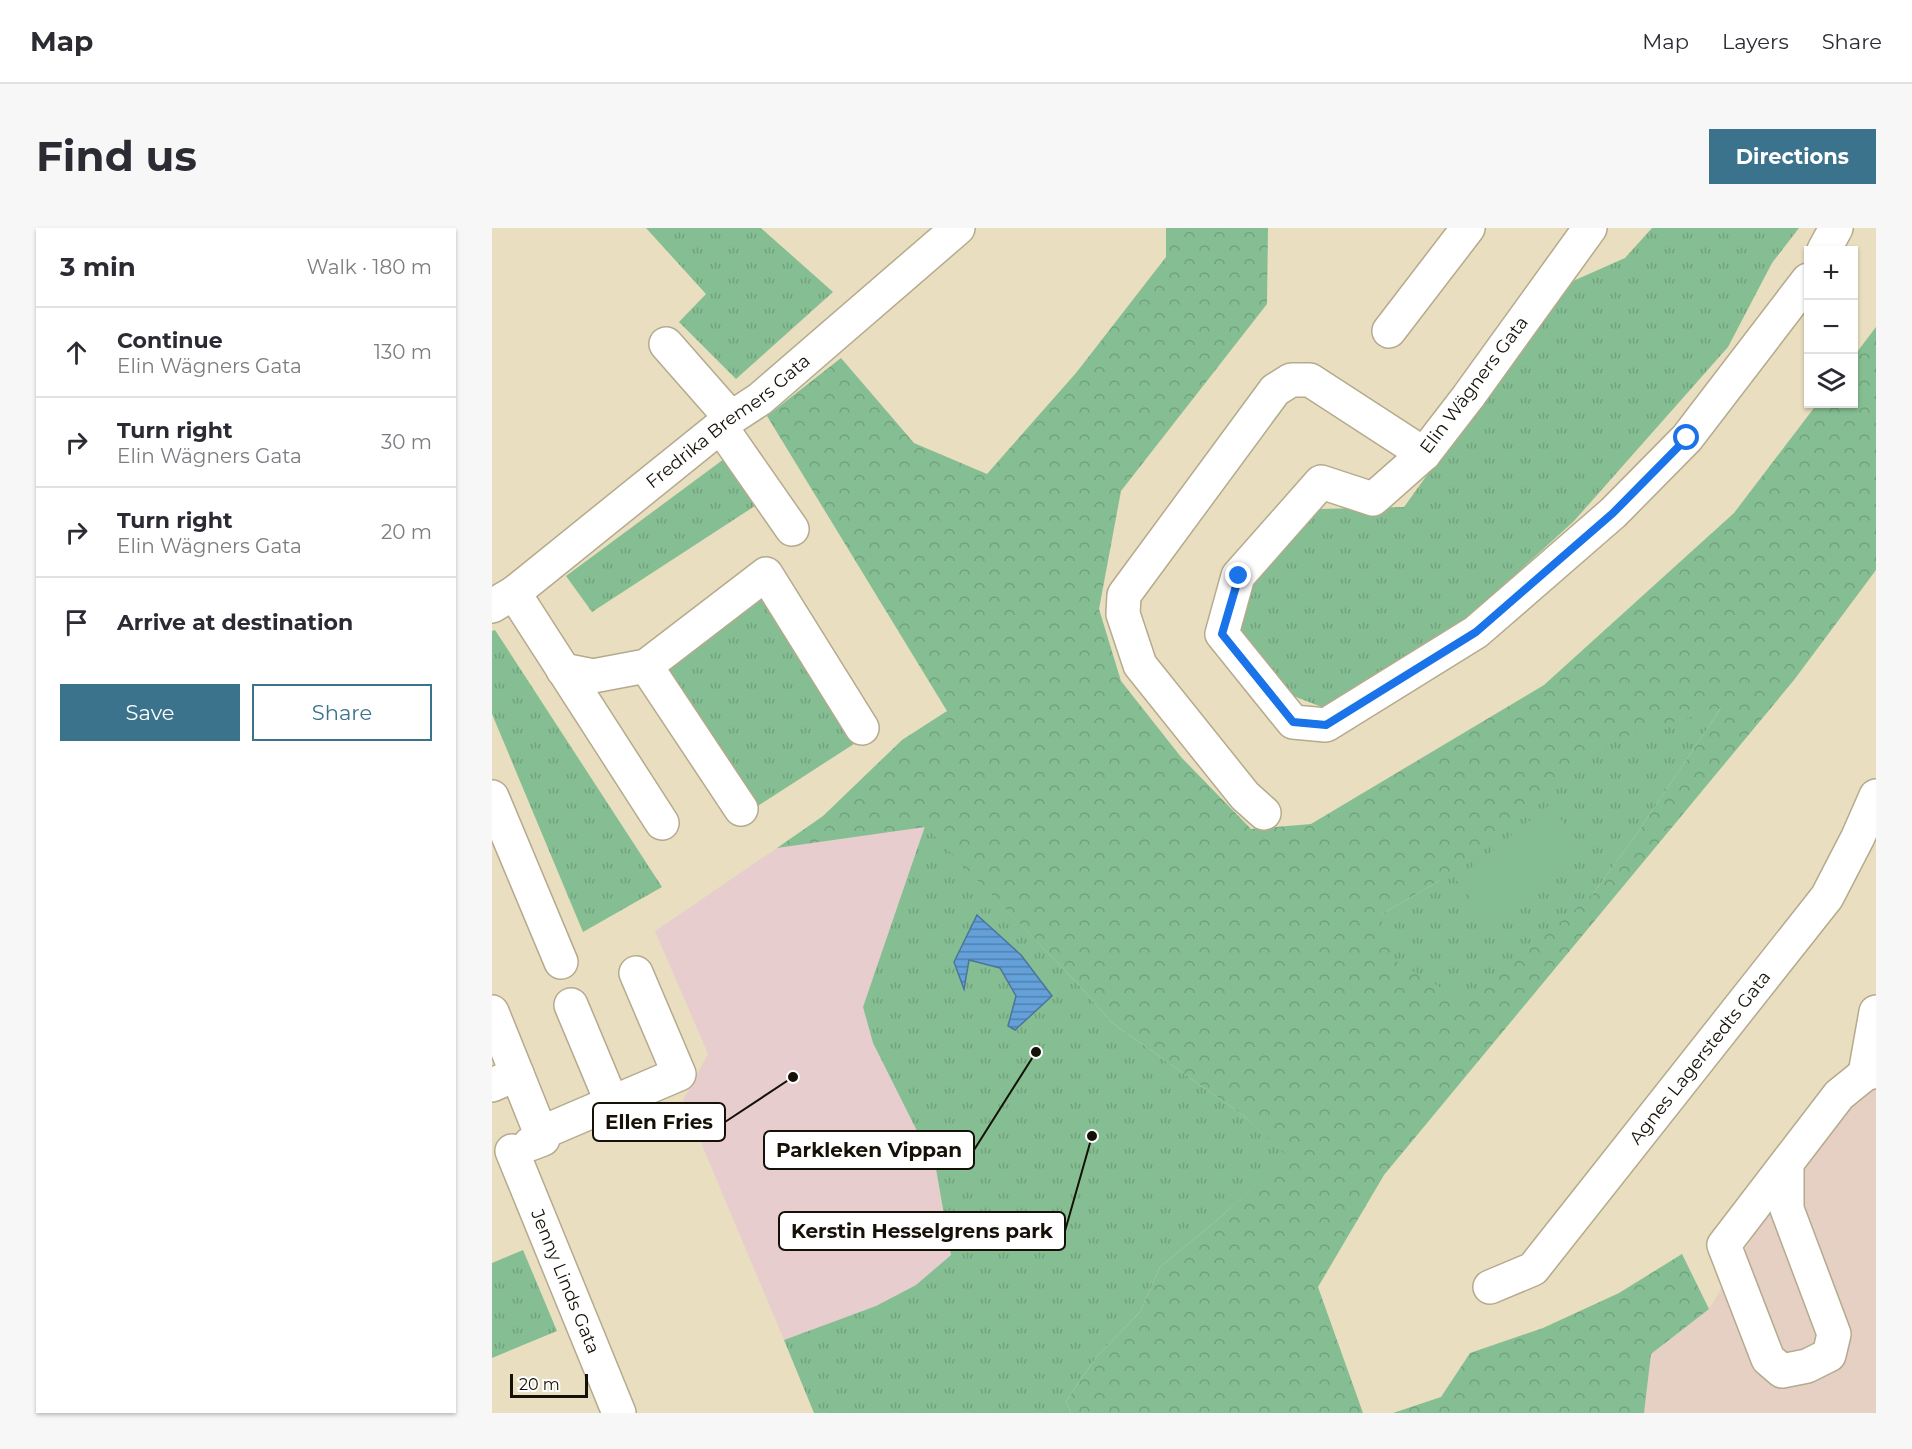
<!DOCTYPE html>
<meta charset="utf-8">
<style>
:root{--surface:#fff;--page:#f7f7f7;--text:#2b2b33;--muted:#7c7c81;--line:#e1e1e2;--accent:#3b738d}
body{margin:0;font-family:Montserrat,sans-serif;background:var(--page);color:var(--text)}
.controls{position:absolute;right:18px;top:18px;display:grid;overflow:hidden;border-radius:0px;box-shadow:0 2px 4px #0004}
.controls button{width:54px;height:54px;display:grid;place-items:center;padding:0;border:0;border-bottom:2px solid var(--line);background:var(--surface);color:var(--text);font:30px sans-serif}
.scale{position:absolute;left:18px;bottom:15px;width:78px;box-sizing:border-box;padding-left:6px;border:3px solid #151107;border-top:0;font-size:16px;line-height:21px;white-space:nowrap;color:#151107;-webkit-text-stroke:4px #fff;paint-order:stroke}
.stop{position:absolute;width:18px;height:18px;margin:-14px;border:4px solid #1a73e8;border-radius:50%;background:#fff}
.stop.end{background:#1a73e8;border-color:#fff;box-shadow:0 2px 6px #0008}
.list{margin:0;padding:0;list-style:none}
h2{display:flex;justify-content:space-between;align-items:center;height:78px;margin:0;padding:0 24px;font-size:26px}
h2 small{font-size:20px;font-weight:400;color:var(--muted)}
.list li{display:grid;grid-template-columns:39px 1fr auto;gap:18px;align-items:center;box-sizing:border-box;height:90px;padding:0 24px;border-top:2px solid var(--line)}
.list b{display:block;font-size:22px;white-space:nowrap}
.list p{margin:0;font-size:20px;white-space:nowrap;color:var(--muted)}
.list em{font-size:20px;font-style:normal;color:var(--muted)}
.actions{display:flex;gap:12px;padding:18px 24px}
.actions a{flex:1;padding:14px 0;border:2px solid var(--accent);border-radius:0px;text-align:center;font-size:21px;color:var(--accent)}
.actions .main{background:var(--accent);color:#fff}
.icon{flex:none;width:33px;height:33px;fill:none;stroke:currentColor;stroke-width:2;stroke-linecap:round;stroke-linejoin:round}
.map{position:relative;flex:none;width:1384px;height:1185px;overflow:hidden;border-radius:0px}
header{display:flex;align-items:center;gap:36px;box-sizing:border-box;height:84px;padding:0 30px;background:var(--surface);border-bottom:2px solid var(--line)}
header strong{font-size:28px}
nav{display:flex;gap:33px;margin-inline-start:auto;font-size:21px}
.intro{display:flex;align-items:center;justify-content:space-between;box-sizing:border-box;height:144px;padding:0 36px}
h1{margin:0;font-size:42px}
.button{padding:15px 27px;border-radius:0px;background:var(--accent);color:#fff;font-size:21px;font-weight:700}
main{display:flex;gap:36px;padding:0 36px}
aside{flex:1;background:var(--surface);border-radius:0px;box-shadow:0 2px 4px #0004}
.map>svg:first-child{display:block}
.commercial{fill:#e5d0c3}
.education{fill:#e8cdcf}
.forest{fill:url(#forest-crowns);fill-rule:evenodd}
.park{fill:url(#park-tufts)}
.pitch{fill:#85be93}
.water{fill:url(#water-rules);stroke:#4c759a;stroke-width:1.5}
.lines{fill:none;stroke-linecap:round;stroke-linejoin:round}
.minor-casing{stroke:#b5aa8d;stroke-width:36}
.minor{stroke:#fff;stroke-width:33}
.route{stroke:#1a73e8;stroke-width:8}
.labels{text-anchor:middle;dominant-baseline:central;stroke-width:4.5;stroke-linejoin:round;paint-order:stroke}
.street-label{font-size:18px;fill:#151107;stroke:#fff}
.leader{fill:none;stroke:#151107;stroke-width:2}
.callout-dot{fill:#151107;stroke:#fff;stroke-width:2}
.callout{fill:#fff;stroke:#151107;stroke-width:2}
.callout-label{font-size:20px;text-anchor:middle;font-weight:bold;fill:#151107}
</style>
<header>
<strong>Map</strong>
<nav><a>Map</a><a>Layers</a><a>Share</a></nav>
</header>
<div class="intro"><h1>Find us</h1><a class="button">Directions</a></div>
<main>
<aside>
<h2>3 min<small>Walk · 180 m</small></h2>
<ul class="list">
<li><svg class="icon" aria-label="ahead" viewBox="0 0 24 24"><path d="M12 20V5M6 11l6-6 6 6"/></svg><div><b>Continue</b><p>Elin Wägners Gata</p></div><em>130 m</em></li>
<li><svg class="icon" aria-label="right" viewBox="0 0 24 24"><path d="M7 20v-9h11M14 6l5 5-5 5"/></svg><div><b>Turn right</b><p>Elin Wägners Gata</p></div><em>30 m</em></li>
<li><svg class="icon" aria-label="right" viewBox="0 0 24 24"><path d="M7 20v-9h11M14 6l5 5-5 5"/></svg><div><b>Turn right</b><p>Elin Wägners Gata</p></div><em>20 m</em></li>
<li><svg class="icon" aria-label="arrive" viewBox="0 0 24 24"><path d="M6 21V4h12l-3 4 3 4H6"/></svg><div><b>Arrive at destination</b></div></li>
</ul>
<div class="actions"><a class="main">Save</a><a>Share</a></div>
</aside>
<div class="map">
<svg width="1384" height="1185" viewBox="0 0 1384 1185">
<defs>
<pattern id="forest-crowns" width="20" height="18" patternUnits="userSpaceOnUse" patternTransform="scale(1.5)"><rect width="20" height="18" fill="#85be93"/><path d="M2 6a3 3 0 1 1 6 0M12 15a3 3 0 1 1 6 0" fill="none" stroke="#72a27d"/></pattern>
<pattern id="park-tufts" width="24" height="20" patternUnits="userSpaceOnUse" patternTransform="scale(1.5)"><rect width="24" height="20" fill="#85be93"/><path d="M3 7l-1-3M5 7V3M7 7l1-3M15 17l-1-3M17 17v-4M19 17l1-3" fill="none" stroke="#72a27d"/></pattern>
<pattern id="water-rules" width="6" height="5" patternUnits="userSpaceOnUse" patternTransform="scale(1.5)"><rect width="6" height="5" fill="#64a0d9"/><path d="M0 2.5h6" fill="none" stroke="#5181ae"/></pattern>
</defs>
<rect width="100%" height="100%" fill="#e9debf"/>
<polygon class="commercial" points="1384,860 1384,1185 1152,1185 1159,1126 1217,1081 1327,900 1375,862"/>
<polygon class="education" points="433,598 371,779 381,815 444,941 459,1027 424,1057 384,1078 292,1112 191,872 216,826 163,703 285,620"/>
<g class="forest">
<path d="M674,0H776L775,76L629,263L607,381L629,453L689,529L759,601L819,596L1052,457L1242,285L1325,176H1362V128L1384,99V342L1302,452L892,947L826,1059L871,1185H579L574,1173L605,1128L648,1084L668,1039L730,988L793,927L752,888L620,795L587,757L433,599L285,620L331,588L410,512L455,483L275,188L349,130L422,215L495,246L584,145L674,29ZM1229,480L1144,607L1100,667L888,687L947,653Z"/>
<polygon points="1190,1026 1217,1081 1159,1126 1152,1185 901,1185 949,1169 978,1125 1051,1100 1127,1065"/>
</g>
<g class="park">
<polygon points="154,0 269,0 341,64 244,151 187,94 214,66"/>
<polygon points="1160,0 1307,0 1280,35 1236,119 1082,293 968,397 835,481 791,464 742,404 756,356 827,281 912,279 1072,57 1133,30"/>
<polygon points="236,228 269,274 100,384 74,348"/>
<polygon points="262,367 277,371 365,514 261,581 171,444"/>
<polygon points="3,402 170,659 91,704 0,486 0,403"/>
<polygon points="1229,480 1144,607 1100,667 975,775 902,732 888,687 947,653 1122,512"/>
<polygon points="433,598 587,757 620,795 752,888 794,927 730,988 668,1039 648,1084 605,1128 574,1173 579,1185 322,1185 292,1112 384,1078 424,1057 459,1027 444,941 381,815 371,779"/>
<polygon points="31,1022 65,1103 0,1130 0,1035"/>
</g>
<polygon class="pitch" points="1057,577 1091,619 998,694 964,652"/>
<polygon class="water" points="485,687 529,727 560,768 523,802 516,798 524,768 508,740 477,732 472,761 462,734"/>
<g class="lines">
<g class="minor-casing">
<g id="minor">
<polyline points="1098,0 976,169 932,226 881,271 829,254 746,348 730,406 801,494 834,497 984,404 1121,285 1195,210 1316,52"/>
<polyline points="1332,22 1344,0"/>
<polyline points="897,103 976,0"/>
<polyline points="174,116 239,190"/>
<polyline points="229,199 300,301"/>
<polyline points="22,365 170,595"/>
<path id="s1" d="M0,378L22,365L239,190L268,171L466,0"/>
<polyline points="154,438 249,581"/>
<polyline points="71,442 101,448 154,438 274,346 370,500"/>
<polyline points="0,569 69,734"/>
<polyline points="772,585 753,568 648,437 631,386 632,367 783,162 799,152 818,152 932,226"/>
<polyline points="79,777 120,875"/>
<polyline points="0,784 25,846"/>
<polyline points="1373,846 1384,784"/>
<polyline points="0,857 25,846 51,911 38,916"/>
<polyline points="49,905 187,846 144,745"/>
<path id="s2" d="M20,923L127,1185"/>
<polyline points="1295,936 1295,981 1342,1106 1337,1127 1315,1138 1290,1143 1276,1131 1232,1017 1347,867 1373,846 1384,843"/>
<path id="s3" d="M998,1059L1041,1041L1335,669L1366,609L1384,568"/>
</g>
</g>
<use href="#minor" class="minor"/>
</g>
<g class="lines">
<polyline class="route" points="747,348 730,406 801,494 834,497 984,404 1121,285 1195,210"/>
</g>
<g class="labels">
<g class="street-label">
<text transform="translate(982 157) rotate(-53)">Elin Wägners Gata</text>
<text stroke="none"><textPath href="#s1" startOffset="300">Fredrika Bremers Gata</textPath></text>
<text stroke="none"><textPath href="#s3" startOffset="316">Agnes Lagerstedts Gata</textPath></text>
<text stroke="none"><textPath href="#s2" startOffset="141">Jenny Linds Gata</textPath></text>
</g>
</g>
<path class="leader" d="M301 849L233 894M544 824L482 922M600 908L573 1003"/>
<g class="callout-dot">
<circle cx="301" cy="849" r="6"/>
<circle cx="544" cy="824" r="6"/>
<circle cx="600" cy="908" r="6"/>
</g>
<g class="callout">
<rect x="101" y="875" width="132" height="38" rx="6"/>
<rect x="272" y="903" width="210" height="38" rx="6"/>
<rect x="287" y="984" width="286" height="38" rx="6"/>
</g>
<g class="callout-label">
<text x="167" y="901">Ellen Fries</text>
<text x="377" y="929">Parkleken Vippan</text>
<text x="430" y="1010">Kerstin Hesselgrens park</text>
</g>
</svg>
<div class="controls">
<button>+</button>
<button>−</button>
<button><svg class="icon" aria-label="layers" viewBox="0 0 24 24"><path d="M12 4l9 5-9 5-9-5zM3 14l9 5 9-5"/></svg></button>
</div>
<div class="scale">20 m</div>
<div class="stop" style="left:1195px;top:210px"></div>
<div class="stop end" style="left:747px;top:348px"></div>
</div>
</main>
